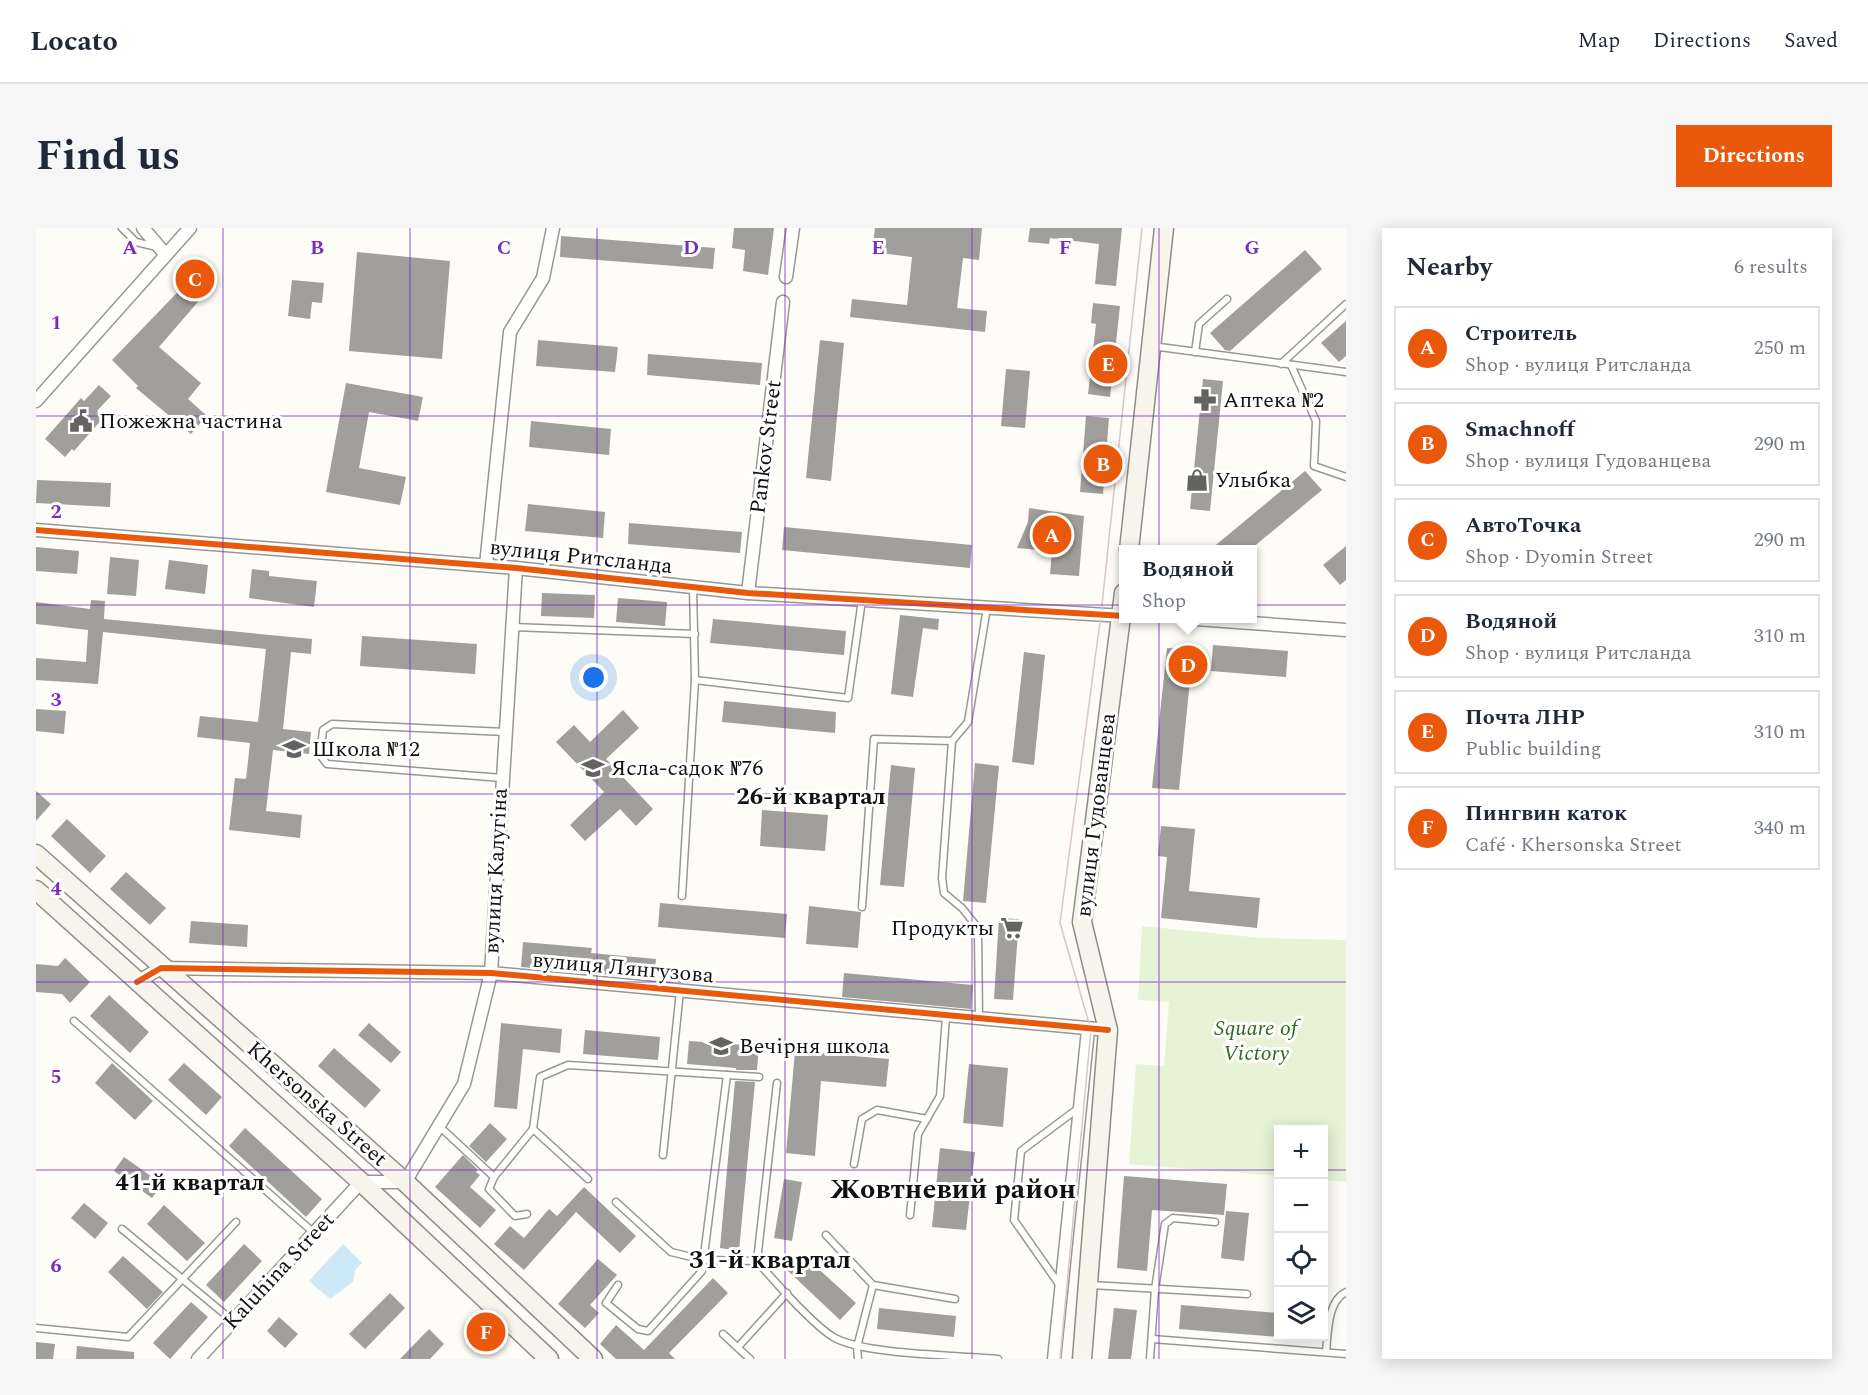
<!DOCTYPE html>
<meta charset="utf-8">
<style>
:root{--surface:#fff;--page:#f6f6f7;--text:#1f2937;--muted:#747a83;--line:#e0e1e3;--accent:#ea580c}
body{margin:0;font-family:Spectral,serif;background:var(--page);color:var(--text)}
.controls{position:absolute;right:18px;bottom:18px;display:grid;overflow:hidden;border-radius:0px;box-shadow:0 3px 15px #0003}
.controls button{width:54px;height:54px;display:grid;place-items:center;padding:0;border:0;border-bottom:2px solid var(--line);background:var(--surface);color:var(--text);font:30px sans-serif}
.you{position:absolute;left:558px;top:450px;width:21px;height:21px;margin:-15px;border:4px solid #fff;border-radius:50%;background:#1a73e8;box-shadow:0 0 0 9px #1a73e833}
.badge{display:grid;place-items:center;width:39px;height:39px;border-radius:50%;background:var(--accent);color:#fff;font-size:20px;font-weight:700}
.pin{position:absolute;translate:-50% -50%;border:3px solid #fff;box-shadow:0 2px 6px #0006}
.popup{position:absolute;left:1083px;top:317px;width:138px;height:78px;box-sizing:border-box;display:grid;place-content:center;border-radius:0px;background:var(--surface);filter:drop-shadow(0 2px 4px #0005);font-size:20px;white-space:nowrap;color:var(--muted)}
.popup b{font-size:22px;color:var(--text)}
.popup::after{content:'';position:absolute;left:50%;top:100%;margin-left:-12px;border:12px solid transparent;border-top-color:var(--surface)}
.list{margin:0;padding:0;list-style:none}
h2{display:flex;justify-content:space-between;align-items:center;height:78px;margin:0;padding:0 24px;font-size:26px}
h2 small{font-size:20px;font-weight:400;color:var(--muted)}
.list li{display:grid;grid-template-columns:39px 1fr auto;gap:18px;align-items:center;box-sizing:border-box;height:84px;margin:0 12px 12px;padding:0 12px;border:2px solid var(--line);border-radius:0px}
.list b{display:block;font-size:22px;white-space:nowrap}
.list p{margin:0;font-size:20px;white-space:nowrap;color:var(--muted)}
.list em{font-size:20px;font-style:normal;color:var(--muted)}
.icon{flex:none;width:33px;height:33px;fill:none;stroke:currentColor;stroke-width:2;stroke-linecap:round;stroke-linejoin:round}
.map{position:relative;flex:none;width:1310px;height:1131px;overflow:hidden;border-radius:0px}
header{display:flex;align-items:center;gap:36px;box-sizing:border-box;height:84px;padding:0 30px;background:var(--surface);border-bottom:2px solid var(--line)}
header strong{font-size:28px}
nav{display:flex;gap:33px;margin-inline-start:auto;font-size:21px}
.intro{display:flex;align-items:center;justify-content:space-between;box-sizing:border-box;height:144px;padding:0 36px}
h1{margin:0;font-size:42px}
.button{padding:15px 27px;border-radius:0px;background:var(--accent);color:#fff;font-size:21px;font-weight:700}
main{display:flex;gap:36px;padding:0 36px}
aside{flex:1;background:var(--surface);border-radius:0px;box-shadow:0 3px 15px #0003}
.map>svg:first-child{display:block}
.green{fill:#e7f3d7}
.water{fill:#cde8f7}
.building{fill:#a19f9c}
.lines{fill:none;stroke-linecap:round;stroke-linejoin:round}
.lane-casing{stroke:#979795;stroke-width:9}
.street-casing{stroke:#979795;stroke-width:15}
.secondary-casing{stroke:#8e8d8b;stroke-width:21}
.lane{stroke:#fffffe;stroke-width:6}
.street{stroke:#fffffe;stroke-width:12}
.secondary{stroke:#f6f4eb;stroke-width:18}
.tram{stroke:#d9c6c7;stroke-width:1.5}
.cycleway-casing{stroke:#fff;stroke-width:10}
.cycleway{stroke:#e8590c;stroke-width:6}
.grid{fill:none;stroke:#7b2cbf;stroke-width:1.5;stroke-opacity:0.55}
.labels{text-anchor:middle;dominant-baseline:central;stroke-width:6;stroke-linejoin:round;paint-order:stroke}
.poi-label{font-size:22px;fill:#111;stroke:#fff;text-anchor:start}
.street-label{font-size:22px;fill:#111;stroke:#fff}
.park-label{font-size:22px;font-style:italic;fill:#2f6b1f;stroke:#fff}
.neighbourhood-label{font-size:24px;font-weight:bold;fill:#111;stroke:#fff}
.quarter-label{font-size:26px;font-weight:bold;fill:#111;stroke:#fff}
.district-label{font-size:28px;font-weight:bold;fill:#111;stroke:#fff}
.grid-label{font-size:20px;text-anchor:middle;font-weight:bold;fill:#7b2cbf;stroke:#fff;stroke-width:6;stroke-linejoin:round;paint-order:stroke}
</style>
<header>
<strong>Locato</strong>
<nav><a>Map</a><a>Directions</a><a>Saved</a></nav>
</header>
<div class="intro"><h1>Find us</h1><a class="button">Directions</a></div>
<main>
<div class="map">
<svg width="1310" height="1131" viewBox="0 0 1310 1131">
<rect width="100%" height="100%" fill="#fdfcf7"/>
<polygon class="green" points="1106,698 1226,710 1310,712 1310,954 1288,952 1288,902 1242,902 1242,948 1093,936 1100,836 1128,838 1133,774 1102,772"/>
<polygon class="water" points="307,1016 326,1035 319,1042 317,1054 294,1071 273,1053"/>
<g class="building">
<polygon points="698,0 738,0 732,47 707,43 709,22 696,20"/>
<polygon points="839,0 946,0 943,32 927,30 921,80 951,83 949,104 814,89 816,71 871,77 876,29 836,24"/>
<polygon points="994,0 1086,0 1080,58 1059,56 1063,16 1014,10 1013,16 992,14"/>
<polygon points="525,8 679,20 677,41 524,29"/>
<polygon points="1269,22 1286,41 1194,123 1189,122 1174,105"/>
<polygon points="321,24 414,33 406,131 313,123"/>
<polygon points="164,41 179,54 123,119 165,155 152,171 171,188 155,206 100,160 102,158 76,132"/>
<polygon points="256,52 288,55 286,75 276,74 274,91 252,88"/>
<polygon points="1057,75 1084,78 1074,169 1052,166 1060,96 1055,95"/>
<polygon points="1310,93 1310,128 1303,134 1285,115"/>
<polygon points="502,112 582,119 579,144 500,138"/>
<polygon points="784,112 808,115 795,253 770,250"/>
<polygon points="612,126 726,135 724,157 611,147"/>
<polygon points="970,141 994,143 989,200 965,198"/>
<polygon points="1167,151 1187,153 1174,283 1154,281"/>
<polygon points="310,155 387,169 382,193 333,184 323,240 370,249 364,277 290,264"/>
<polygon points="63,157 75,168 61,183 68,189 38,223 36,221 29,229 9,211 45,170 48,173"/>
<polygon points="1050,188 1073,190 1067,266 1044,264"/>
<polygon points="495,193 575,201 573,227 493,219"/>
<polygon points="1269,243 1286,262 1215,321 1175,321"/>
<polygon points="1,252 75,255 74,279 0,275"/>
<polygon points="492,276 569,284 567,310 489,303"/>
<polygon points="993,280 1048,288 1043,348 1014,346 1016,323 981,320 992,294"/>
<polygon points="593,295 706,304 704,325 592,316"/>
<polygon points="748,299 936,317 934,340 746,322"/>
<polygon points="1310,318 1310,352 1304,357 1287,337"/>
<polygon points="0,319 43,323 41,346 0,343"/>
<polygon points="74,329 103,332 100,368 71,366"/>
<polygon points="133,332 172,337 169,366 129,361"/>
<polygon points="216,341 233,343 233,348 281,353 278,379 213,370"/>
<polygon points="506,365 559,367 558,390 505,388"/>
<polygon points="582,370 631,374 629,398 580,394"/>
<polygon points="55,372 69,373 68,391 276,411 275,426 255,424 247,501 275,504 273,526 237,522 230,583 266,587 264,610 193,602 199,550 210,551 214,515 161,509 164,488 222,494 230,421 67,404 62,456 0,452 0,430 50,434 52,402 0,396 0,374 54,381"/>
<polygon points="864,387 903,391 902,402 887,400 877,469 855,466"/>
<polygon points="677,391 810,403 808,427 674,415"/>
<polygon points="326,408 441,416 439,446 324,438"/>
<polygon points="1177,417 1252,423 1250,449 1175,443"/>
<polygon points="1131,420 1157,422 1143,562 1116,560"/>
<polygon points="988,424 1009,427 998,537 976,534"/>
<polygon points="688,473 800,484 799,505 686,494"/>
<polygon points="0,481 30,483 28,506 0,503"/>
<polygon points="587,482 603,500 570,531 617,581 600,598 584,581 549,613 534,597 568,564 520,514 538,497 554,514"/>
<polygon points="939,535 963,538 950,675 927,673"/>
<polygon points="855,537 879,540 868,659 844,657"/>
<polygon points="0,563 15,576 0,593"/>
<polygon points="726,582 792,587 789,623 724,618"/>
<polygon points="31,591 70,628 54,645 15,608"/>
<polygon points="1125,598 1159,601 1153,663 1224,670 1221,700 1125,690 1131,629 1122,628"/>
<polygon points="90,644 130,680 114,697 74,661"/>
<polygon points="624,675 751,686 749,710 622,699"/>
<polygon points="773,678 825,684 822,720 770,716"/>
<polygon points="963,690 983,691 977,772 958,771"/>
<polygon points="155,693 212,697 211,719 153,715"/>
<polygon points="487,714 556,720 555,725 620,731 618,751 485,739"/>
<polygon points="29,730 54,754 34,775 26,766 0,764 0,736 22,738"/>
<polygon points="808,745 937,757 935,781 806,769"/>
<polygon points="73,767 113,804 94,825 54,788"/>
<polygon points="333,795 365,824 355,835 322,807"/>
<polygon points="465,795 526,801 524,825 487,821 481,881 458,879"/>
<polygon points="549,802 624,809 622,832 547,826"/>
<polygon points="653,813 723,818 721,842 700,842 700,840 651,836"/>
<polygon points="298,820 345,862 329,880 282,838"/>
<polygon points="759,823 853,831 850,859 785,853 779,928 750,925"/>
<polygon points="76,835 117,873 99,892 59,855"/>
<polygon points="148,835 186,869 170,887 132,852"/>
<polygon points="933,836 972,840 967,899 927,895"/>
<polygon points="699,853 719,854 703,1023 684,1020"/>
<polygon points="454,895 471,911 450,934 433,918"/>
<polygon points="209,900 286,971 270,989 193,918"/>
<polygon points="904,920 939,924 930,1002 896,999"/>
<polygon points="427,927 442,942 440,944 444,947 434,959 460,982 444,1000 399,959"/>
<polygon points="88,929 126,956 116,970 78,943"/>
<polygon points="1088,948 1191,956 1188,987 1116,982 1111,1043 1081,1040"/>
<polygon points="748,951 766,954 756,1013 738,1010"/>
<polygon points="548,959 600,1008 584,1025 540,984 488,1042 458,1016 474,998 488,1010 513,981 521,988"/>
<polygon points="48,975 72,995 59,1011 35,990"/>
<polygon points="128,977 169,1015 151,1033 111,996"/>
<polygon points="1190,983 1213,985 1208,1033 1185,1030"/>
<polygon points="208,1016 226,1033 188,1074 170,1057"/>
<polygon points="766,1026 820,1075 804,1092 751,1042"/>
<polygon points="87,1028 127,1064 111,1081 72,1044"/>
<polygon points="562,1031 581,1047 554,1077 563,1085 549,1100 522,1076"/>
<polygon points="677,1050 692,1065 633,1125 639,1131 580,1131 564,1116 580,1097 608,1122"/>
<polygon points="354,1065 369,1080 329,1121 313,1106"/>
<polygon points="155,1074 172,1089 134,1131 117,1115"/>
<polygon points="1145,1077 1242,1085 1242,1109 1143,1101"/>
<polygon points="843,1080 920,1088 918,1109 841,1101"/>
<polygon points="1078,1080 1101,1082 1095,1131 1072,1131"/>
<polygon points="243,1089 262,1106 249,1120 231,1103"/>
<polygon points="393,1101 408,1116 394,1131 364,1131"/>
<polygon points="0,1114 19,1116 17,1131 0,1131"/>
<polygon points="41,1118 98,1124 98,1131 40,1131"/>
</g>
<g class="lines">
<g class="lane-casing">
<g id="lane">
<polyline points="86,0 100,14 121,19"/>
<polyline points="1116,118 1310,144"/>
<polyline points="1159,124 1163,96 1191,71"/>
<polyline points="1245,136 1310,76"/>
<polyline points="1255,137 1280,193 1278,238 1310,249"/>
<polyline points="477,399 659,406"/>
<polyline points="659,452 812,470 826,372"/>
<polyline points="916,513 906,650 908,665 926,680 942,700 943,792"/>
<polyline points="466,550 291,536 284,527 287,502 296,496 469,504"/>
<polyline points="646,668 659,452 657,359"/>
<polyline points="826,679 838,511 916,513 932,494 951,380"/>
<polyline points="38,793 278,1005"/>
<path d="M741,855L721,1033C736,1051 780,1100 799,1110C831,1127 922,1127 962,1131"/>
<polyline points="403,898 458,949"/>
<polyline points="627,927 644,763"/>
<polyline points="818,936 826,891 841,882 891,891"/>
<polyline points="552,951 497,901 504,849 532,837 723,849"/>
<polyline points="580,974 635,1024 668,1032 721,1033"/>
<polyline points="491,986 479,988 453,961 458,949 497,901"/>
<polyline points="874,987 882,906 904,868 910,789"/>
<polyline points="86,1001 197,1093"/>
<polyline points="790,1007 837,1057 919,1071"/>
<polyline points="582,1057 570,1075 602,1101 612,1103 666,1043 691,847"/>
<polyline points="1055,1057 1211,1066"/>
<polyline points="1025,1059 978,992 985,923 1044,879"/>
<polyline points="0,1100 92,1109 200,994"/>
<polyline points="687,1106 714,1131"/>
<polyline points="1116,1111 1310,1126"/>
<polyline points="702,1119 751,1065"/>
<path d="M1290,1124C1292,1106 1291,1073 1310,1064"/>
<polyline points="822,1131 821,1119 837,1057"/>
<polyline points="1114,1131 1119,1061 1129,996 1137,990 1179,994"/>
</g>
</g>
<g class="street-casing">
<g id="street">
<polyline points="107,0 130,27"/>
<polyline points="750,49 757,0"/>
<polyline points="0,173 154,0"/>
<polyline points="0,302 480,340 712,365 1088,388"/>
<polyline points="450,337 474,104 507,50 517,0"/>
<polyline points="712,365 747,74"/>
<polyline points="1146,390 1310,402"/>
<polyline points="101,754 125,740 455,745 1072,802"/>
<polyline points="162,1131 325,954 369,954 428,856 455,745 480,340"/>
<polyline points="1018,1131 1052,802"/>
</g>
</g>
<g class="secondary-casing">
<g id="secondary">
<polyline points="1093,322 1128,0"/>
<polyline points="0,626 369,954 557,1131"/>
<polyline points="0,662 325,954 513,1131"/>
<polyline points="1046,1131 1072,802 1046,694 1088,365"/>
</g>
</g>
<use href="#lane" class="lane"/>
<use href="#street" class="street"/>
<use href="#secondary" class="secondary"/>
<polyline class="tram" points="1024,1131 1055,802 1024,695 1065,386 1106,0"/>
<g class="cycleway-casing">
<g id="cycleway">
<polyline points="0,302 480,340 712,365 1088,388"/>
<polyline points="101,754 125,740 455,745 1072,802"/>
</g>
</g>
<use href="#cycleway" class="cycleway"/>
</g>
<path class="grid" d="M187,0V1131M374,0V1131M561,0V1131M749,0V1131M936,0V1131M1123,0V1131M0,188H1310M0,377H1310M0,566H1310M0,754H1310M0,942H1242M1288,942H1310"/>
<defs>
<g id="pharmacy-bare" transform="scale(1.8)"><path d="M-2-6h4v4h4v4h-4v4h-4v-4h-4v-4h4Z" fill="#646362" stroke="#fff" stroke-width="2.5" paint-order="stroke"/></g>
<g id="civic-bare" transform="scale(1.8)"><path d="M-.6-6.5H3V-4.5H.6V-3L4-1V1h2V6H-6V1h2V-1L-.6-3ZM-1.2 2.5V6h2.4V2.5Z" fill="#646362" stroke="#fff" stroke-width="2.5" paint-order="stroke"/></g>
<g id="shop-bare" transform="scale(1.8)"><path d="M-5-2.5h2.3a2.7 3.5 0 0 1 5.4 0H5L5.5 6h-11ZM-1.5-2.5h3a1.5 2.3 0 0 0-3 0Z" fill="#646362" stroke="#fff" stroke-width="2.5" paint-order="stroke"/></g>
<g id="school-bare" transform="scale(1.8)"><path d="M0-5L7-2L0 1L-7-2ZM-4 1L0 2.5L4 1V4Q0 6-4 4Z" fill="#646362" stroke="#fff" stroke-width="2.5" paint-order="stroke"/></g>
<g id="supermarket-bare" transform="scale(1.8)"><path d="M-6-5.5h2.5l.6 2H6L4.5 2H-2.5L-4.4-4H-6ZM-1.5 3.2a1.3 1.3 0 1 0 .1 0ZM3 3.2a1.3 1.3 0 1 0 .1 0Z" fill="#646362" stroke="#fff" stroke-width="2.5" paint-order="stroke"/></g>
</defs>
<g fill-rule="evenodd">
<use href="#pharmacy-bare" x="1169" y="172"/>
<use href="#civic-bare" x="45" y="193"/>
<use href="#shop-bare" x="1161" y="252"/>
<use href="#school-bare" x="258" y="521"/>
<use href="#school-bare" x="557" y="540"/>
<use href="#supermarket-bare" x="976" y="700"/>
<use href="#school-bare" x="685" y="818"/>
</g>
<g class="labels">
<g class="poi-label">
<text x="1187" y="172">Аптека №2</text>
<text x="63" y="193">Пожежна частина</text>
<text x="1179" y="252">Улыбка</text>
<text x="276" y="521">Школа №12</text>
<text x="575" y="540">Ясла-садок №76</text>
<text x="958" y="700" text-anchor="end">Продукты</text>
<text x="703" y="818">Вечірня школа</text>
</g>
<g class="street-label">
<text transform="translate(730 219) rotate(-83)">Pankov Street</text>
<text transform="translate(545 329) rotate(6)">вулиця Ритсланда</text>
<text transform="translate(1060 587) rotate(-83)">вулиця Гудованцева</text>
<text transform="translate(460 643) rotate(-87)">вулиця Калугіна</text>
<text transform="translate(587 740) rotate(5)">вулиця Лянгузова</text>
<text transform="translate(281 876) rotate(41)">Khersonska Street</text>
<text transform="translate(243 1043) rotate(-47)">Kaluhina Street</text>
</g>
<g class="park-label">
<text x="1220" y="800">Square of<tspan x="1220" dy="25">Victory</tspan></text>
</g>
<g class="neighbourhood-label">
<text x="775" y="569">26-й квартал</text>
<text x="154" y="955">41-й квартал</text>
</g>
<g class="quarter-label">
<text x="734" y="1032">31-й квартал</text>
</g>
<g class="district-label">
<text x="917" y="961">Жовтневий район</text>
</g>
</g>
<g class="grid-label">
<text x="94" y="26">A</text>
<text x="281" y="26">B</text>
<text x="468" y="26">C</text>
<text x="655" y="26">D</text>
<text x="842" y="26">E</text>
<text x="1029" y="26">F</text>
<text x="1216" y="26">G</text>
<text x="20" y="101">1</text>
<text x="20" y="290">2</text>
<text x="20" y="478">3</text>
<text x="20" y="667">4</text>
<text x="20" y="855">5</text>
<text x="20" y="1044">6</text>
</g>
</svg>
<div class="controls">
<button>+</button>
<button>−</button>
<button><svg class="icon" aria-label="locate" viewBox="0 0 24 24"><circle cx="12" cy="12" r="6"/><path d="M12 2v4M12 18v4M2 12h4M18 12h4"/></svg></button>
<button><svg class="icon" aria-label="layers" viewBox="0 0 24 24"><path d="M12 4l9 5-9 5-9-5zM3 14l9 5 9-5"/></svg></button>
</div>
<div class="you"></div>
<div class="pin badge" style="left:1016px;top:307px">A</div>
<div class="pin badge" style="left:1067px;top:236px">B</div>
<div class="pin badge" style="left:159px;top:51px">C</div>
<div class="pin badge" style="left:1152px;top:437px">D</div>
<div class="popup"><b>Водяной</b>Shop</div>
<div class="pin badge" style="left:1072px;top:136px">E</div>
<div class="pin badge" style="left:450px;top:1104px">F</div>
</div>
<aside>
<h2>Nearby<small>6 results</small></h2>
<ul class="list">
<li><span class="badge">A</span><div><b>Строитель</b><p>Shop · вулиця Ритсланда</p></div><em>250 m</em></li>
<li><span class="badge">B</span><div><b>Smachnoff</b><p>Shop · вулиця Гудованцева</p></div><em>290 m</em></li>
<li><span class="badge">C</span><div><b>АвтоТочка</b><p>Shop · Dyomin Street</p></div><em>290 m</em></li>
<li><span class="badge">D</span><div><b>Водяной</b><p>Shop · вулиця Ритсланда</p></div><em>310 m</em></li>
<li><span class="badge">E</span><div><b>Почта ЛНР</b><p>Public building</p></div><em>310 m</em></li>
<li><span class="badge">F</span><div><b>Пингвин каток</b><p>Café · Khersonska Street</p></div><em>340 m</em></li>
</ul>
</aside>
</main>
